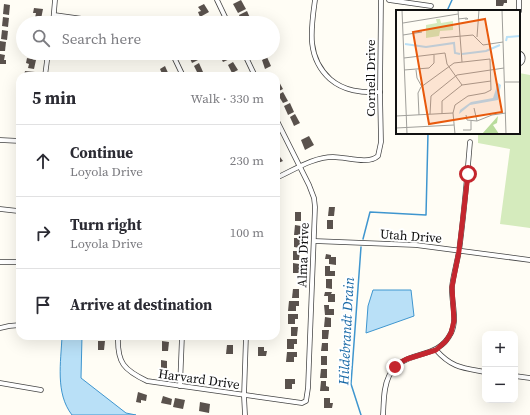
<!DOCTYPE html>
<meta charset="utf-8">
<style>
:root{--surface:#fff;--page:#f2f2f3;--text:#2b2b33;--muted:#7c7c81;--line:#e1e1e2}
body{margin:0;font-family:"Source Serif 4",serif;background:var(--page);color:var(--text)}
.controls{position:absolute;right:12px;bottom:12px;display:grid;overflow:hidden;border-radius:8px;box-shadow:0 4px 16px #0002}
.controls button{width:36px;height:36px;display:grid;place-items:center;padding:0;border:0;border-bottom:1px solid var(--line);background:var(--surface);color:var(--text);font:20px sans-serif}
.stop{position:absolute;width:12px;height:12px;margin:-9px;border:3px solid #c4262e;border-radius:50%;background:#fff}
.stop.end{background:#c4262e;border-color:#fff;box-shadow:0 1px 4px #0008}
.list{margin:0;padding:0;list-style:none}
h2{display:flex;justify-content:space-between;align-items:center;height:52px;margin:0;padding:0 16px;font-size:17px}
h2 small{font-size:13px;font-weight:400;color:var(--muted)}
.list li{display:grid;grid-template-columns:26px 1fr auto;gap:12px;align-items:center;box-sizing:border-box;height:72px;padding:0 16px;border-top:1px solid var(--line)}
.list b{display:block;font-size:15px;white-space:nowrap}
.list p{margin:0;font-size:13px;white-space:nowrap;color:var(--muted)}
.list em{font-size:13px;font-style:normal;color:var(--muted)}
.icon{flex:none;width:22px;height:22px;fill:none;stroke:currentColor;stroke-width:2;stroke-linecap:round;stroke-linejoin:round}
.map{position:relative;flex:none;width:530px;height:415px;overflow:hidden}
.search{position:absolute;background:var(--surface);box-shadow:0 4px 16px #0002;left:16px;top:16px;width:264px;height:44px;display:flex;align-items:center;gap:10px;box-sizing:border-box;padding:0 14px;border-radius:22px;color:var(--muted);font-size:15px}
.panel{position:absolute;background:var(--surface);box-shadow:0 4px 16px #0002;left:16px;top:72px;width:264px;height:268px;border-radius:12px}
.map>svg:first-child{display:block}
.green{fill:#d5ebbd}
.water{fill:#b9e0f7;stroke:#3f96cf}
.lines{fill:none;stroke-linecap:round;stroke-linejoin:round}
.stream{stroke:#3f96cf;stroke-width:1.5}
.building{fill:#5a524d}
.minor-casing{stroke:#444;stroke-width:5.5}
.minor{stroke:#fff;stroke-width:4}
.route{stroke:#c4262e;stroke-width:5}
.labels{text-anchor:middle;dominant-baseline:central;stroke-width:4;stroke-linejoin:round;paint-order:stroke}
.street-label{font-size:13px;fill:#111;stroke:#fff}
.water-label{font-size:14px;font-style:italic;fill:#1768a6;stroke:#fff}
.inset-river{fill:none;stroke:#b9e0f7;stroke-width:2}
.inset-road{fill:none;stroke:#a09f9a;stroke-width:1}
.view{fill:#e8590c;fill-opacity:0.15;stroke:#e8590c;stroke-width:2}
.inset-edge{fill:none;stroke:#111;stroke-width:2}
</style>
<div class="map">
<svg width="530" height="415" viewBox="0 0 530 415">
<rect width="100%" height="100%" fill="#fffdf5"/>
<polygon class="green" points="519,73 530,75 530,228 500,224 510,149 478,143 478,133 519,133"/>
<g class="water">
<polygon points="373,290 411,290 414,316 366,333 368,306"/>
<path d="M62,336H82L81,378L126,413L136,415H72C55,393 61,362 62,336Z"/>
</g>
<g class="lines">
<g class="stream">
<polyline points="447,11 452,0"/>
<polyline points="363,239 370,212 426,215 428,133"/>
<polyline points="361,415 351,384 361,247"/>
</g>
</g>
<g class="building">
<polygon points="241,0 246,9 238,13 233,4"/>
<polygon points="496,0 507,0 507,3 504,3 503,6 496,6"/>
<polygon points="4,4 10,5 9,15 3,14"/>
<polygon points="204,4 209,12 200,17 198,12 201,11 198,7"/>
<polygon points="34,8 43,9 41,19 35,18 36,13 33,13"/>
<polygon points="247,11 251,20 242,23 239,15"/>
<polygon points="211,16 213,23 203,23 202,20"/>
<polygon points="3,17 9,18 8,27 2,26"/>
<polygon points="2,30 8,31 7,40 1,39"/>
<polygon points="0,41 6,42 5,51 0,51"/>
<polygon points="191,53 194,53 195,56 198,55 200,59 192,63 188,54"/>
<polygon points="222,53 228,53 232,58 223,62 221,58 224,57"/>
<polygon points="0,54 5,55 4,60 6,60 6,64 0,64"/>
<polygon points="267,57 271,66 265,69 262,60"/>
<polygon points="27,58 36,60 34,69 28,68 29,64 26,63"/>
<polygon points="233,62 238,70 232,73 228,65"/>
<polygon points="199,63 203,72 198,74 194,66"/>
<polygon points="165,66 169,75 167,76 163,76 160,69"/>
<polygon points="25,71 35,72 34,76 24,76"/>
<polygon points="278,80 283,89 277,92 276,81"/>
<polygon points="283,92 288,101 283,103 278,95"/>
<polygon points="290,103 294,112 288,115 284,106"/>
<polygon points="295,114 300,123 294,126 290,117"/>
<polygon points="309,136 314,145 305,150 301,140"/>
<polygon points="277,153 283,161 276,164 276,154"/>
<polygon points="329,207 335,207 334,216 328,216"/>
<rect x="295" y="212" width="6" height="9"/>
<rect x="327" y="220" width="6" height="9"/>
<polygon points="295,225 301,226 300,235 294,235"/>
<polygon points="294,238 300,238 300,248 294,247"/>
<polygon points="293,251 300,251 299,260 293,260"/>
<polygon points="326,254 331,255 331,257 336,257 336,265 329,264 329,259 325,259"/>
<polygon points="293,263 299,264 299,273 293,273"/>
<polygon points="325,266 330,266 330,271 335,271 335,276 325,276"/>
<polygon points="326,279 332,279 332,289 326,288"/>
<polygon points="293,289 299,289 299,298 292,298"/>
<polygon points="325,292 332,292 331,294 335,294 335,302 328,302 328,296 324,296"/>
<polygon points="289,301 299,301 299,306 296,306 296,311 288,311"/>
<polygon points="324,305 329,305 329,309 334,309 334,315 325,315"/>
<polygon points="288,314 298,314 298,319 295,319 295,324 288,324"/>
<polygon points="325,317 331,318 331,327 324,327"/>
<polygon points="291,327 298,327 297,336 291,336"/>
<polygon points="322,330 329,330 328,339 322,339"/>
<rect x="195" y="336" width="10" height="4"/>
<polygon points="287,339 297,339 297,344 294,344 294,349 287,349"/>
<polygon points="98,341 105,341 104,350 98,350"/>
<polygon points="162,341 169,342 168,351 162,351"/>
<polygon points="322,343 328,343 328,351 321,351"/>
<polygon points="227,345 233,345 233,354 226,354"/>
<polygon points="258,347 264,347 264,351 267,351 266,356 258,356"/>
<polygon points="287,352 297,352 297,357 294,357 294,362 286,362"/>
<rect x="321" y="356" width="6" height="9"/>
<polygon points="161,360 167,361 167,370 161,370"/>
<polygon points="321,369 327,369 327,378 320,378"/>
<polygon points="285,379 295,379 295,384 292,384 292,389 285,389"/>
<polygon points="321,381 326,381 326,386 329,387 329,391 320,391"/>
<polygon points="138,392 147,395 146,401 141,400 141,403 136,402"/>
<polygon points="163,396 172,399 171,405 161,403"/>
<polygon points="175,398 185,400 183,409 173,407"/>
<polygon points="324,398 330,398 330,403 333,403 332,408 324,408"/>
<polygon points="200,402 210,404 209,413 199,411"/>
</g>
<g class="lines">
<g class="minor-casing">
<g id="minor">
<polyline points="217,0 228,23"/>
<path d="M315,0C311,29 306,57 330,79C344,91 361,93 380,92"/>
<polyline points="389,0 431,6"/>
<polyline points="519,11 519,0"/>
<polyline points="54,15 112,23"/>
<polyline points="53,23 55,0"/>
<polyline points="172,53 183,76"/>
<polyline points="244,53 255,76"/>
<path d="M519,53C524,55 524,61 519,64"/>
<polyline points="45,76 48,53"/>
<polyline points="0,140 20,141"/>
<path d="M276,178C294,170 313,157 333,157C347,157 368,165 378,156L381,142L380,92L381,0"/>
<polyline points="0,209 18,211"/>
<polyline points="314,241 416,245 530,260"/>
<polyline points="0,262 20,262"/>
<polyline points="0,328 9,326 20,325"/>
<path d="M118,336C117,363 124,370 147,381L302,403L306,401L308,388L315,207L314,198L309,185L276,119"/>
<path d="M436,350C452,368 463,368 485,372"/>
<polyline points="515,376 530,378"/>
<polyline points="0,383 41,390"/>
<polyline points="180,386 182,336"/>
<polyline points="245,415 244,396 246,336"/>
<path d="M383,415C384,402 383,388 389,376C403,348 437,362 451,333C458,319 451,302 452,287C453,276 457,263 459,251C464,215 467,179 470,142"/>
</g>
</g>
<use href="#minor" class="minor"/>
</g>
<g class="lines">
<polyline class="route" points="395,367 401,362 407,359 436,350 446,341 451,333 454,321 452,287 459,251 468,174"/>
</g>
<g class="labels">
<g class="street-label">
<text transform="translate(370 78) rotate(-90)">Cornell Drive</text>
<text transform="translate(411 236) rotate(4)">Utah Drive</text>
<text transform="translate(303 255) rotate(-88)">Alma Drive</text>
<text transform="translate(199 379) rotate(8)">Harvard Drive</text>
</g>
<g class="water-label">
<text transform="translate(346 331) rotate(-87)">Hildebrandt Drain</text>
</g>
</g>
<g transform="translate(396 10)">
<rect width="124" height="124" fill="#fffdf5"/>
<path d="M40,9H44L45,13L57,11V20L44,21L43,26L30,28V15L41,13Z" fill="#d5ebbd"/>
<path d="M102,106L101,113L97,115L103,124H86Z" fill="#b9dc9c"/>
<path d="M102,73L105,75L102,90L74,95L63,104L64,100L75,92L97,88Z" fill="#b9e0f7"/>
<path class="inset-river" d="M110,31L111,27L124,26M9,34L30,37L58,33L59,43L64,44M66,44L90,41L104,35"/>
<path class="inset-road" d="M6,0L11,124M62,0L66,52M106,0L110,124M62,9L71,8L72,9H69M7,13L62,4M7,25L26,22M81,27L83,0M44,28L77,25L87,35L107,32M8,48L49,43L51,54L66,75M8,60L33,58L38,53V45M20,60L21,68L26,77M109,72H124M78,98L81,111M34,104L35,86L61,65L108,58M46,104V91L66,75L95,71M23,105L22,83L25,77L58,53L94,49L95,80L89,83L72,86L59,95L57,103L59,124M70,105L71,110L81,111L96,105L110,103M0,106L57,103M0,118L58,115M67,120H75V111"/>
<path class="view" d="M89,9L106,102L33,114L17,22Z"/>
<rect width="124" height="124" class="inset-edge"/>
</g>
</svg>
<div class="controls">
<button>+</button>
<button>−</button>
</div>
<div class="stop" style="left:468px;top:174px"></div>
<div class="stop end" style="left:395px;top:367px"></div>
<div class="search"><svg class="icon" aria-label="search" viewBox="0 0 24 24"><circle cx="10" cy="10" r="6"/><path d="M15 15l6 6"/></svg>Search here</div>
<section class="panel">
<h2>5 min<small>Walk · 330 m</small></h2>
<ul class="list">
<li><svg class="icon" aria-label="ahead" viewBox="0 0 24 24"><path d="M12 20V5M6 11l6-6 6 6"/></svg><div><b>Continue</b><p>Loyola Drive</p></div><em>230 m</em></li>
<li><svg class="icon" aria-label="right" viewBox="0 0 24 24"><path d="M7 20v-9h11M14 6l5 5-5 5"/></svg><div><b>Turn right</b><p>Loyola Drive</p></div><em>100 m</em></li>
<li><svg class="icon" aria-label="arrive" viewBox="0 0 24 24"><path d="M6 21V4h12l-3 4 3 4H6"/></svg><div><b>Arrive at destination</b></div></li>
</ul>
</section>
</div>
